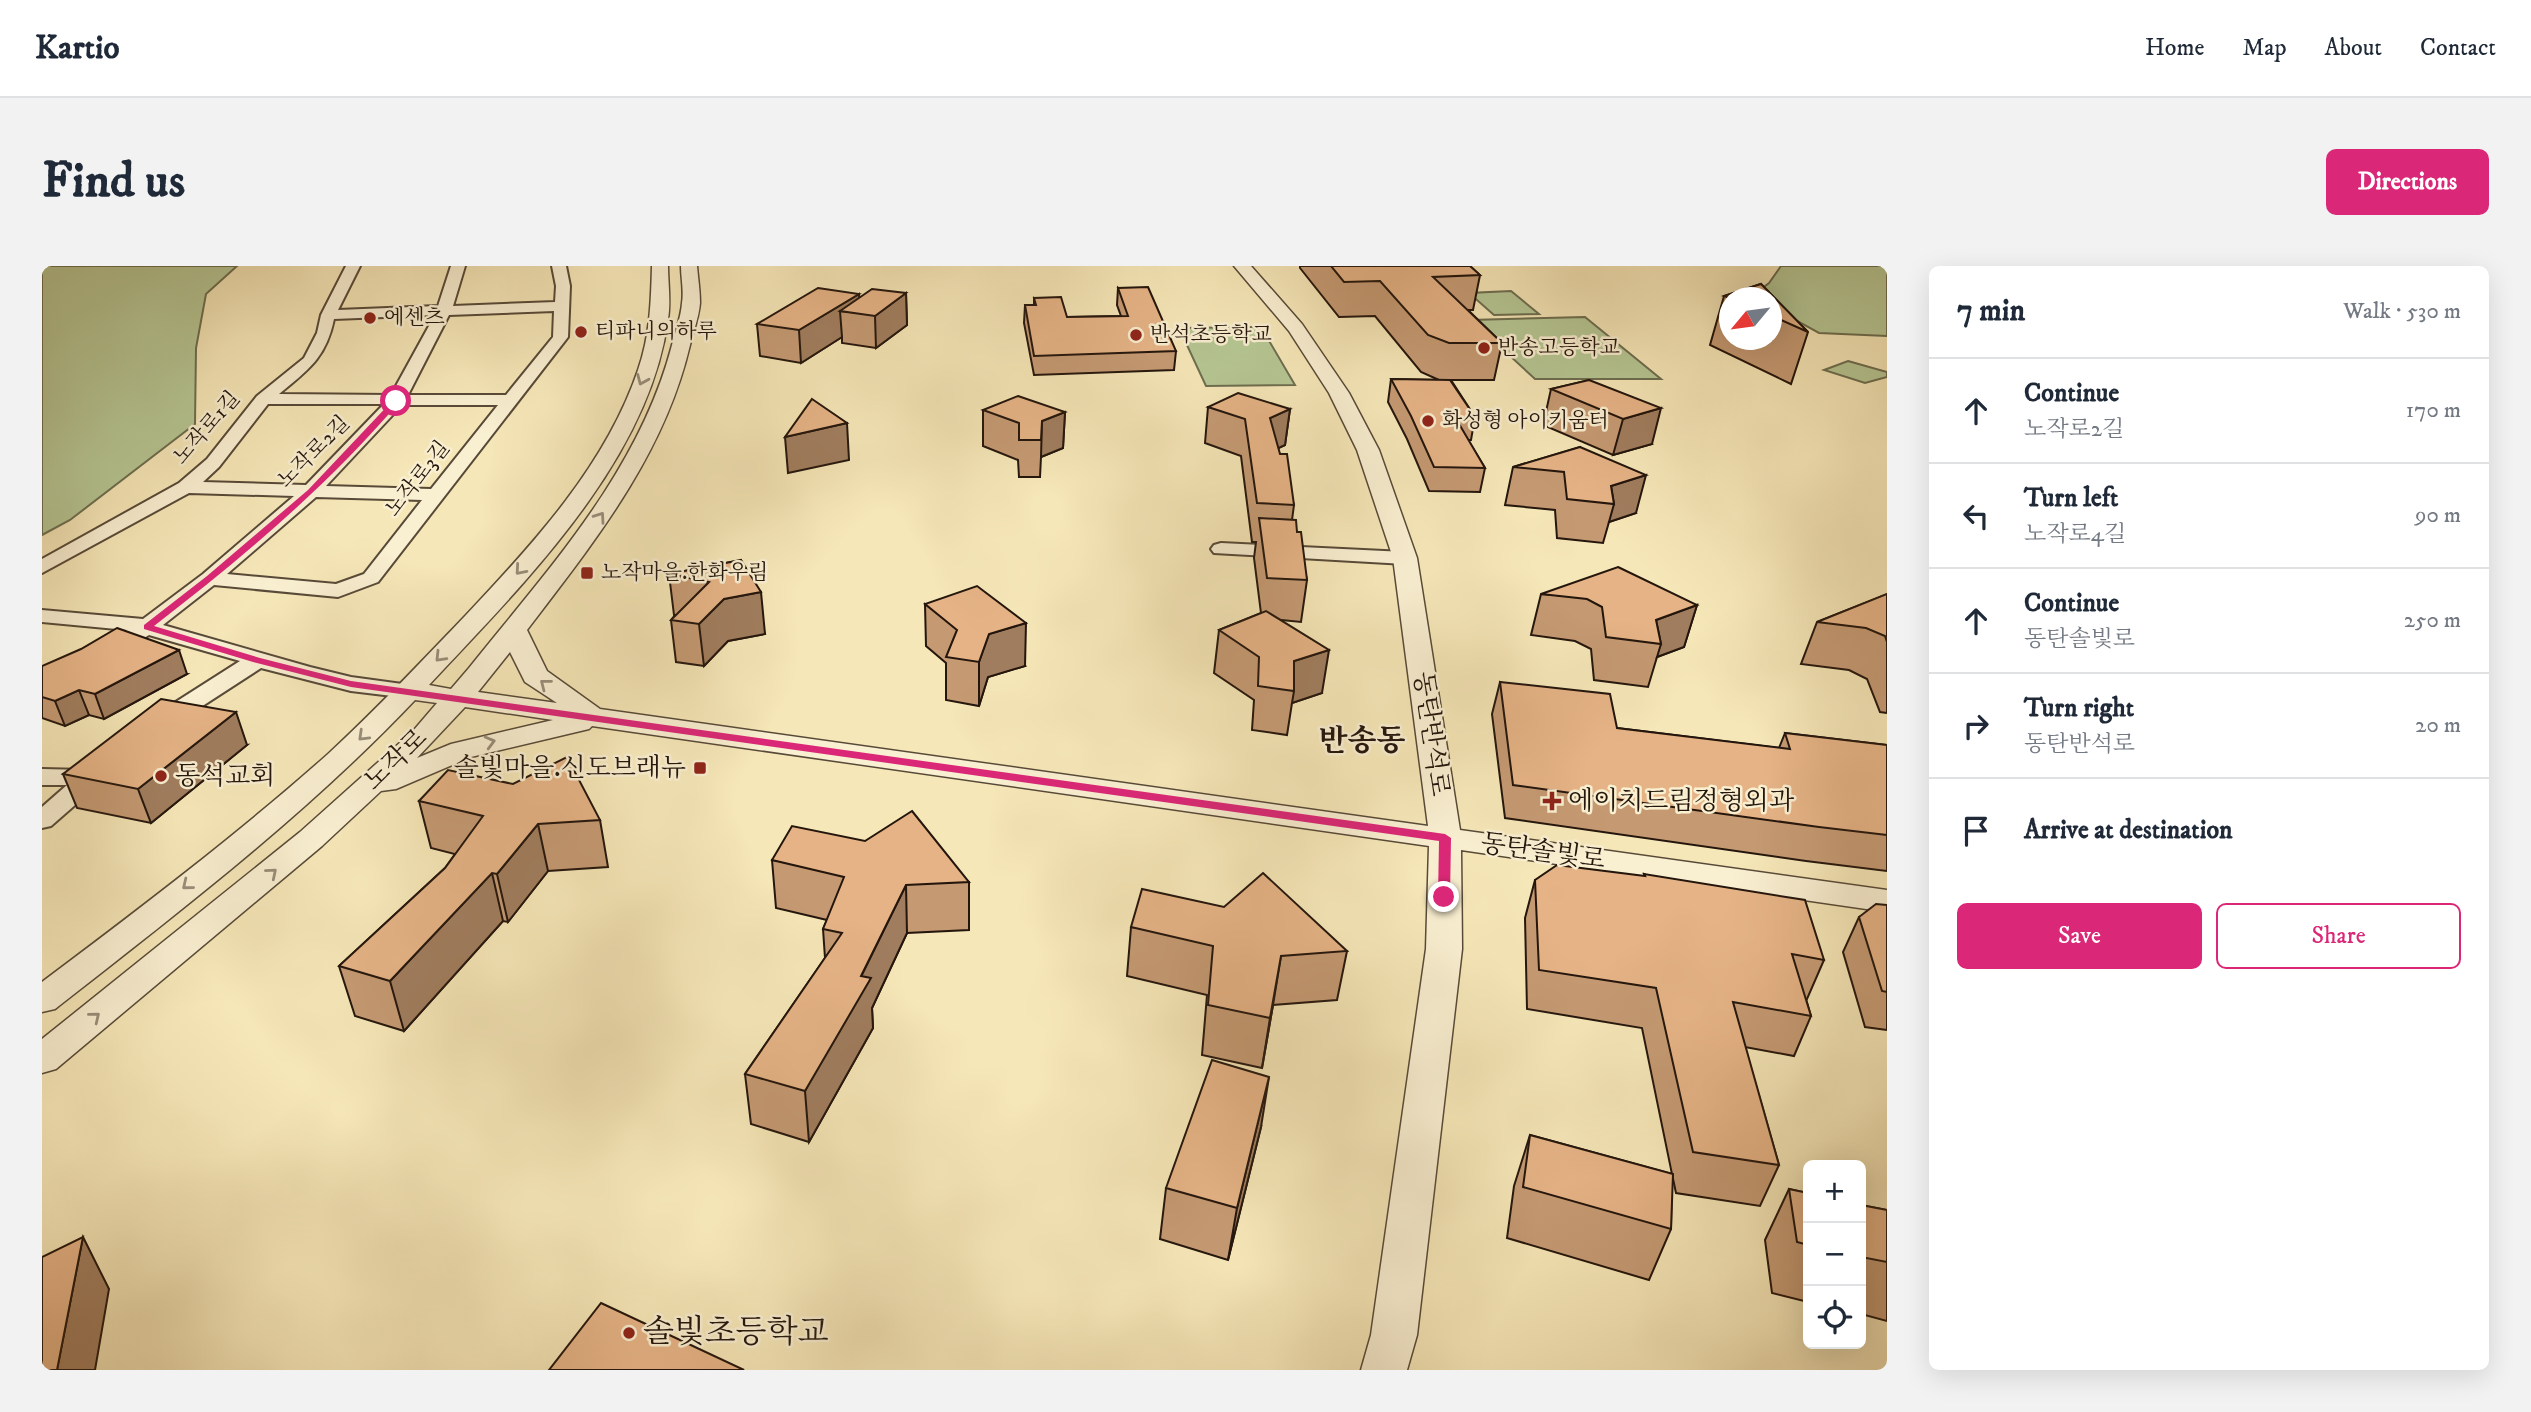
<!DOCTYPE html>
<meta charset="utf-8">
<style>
:root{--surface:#fff;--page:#f2f2f3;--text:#1f2937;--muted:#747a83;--line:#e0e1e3;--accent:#db2777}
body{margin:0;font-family:"IM FELL DW Pica","Noto Serif KR",serif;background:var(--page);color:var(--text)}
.controls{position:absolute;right:21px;bottom:21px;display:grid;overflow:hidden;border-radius:10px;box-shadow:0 7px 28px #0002}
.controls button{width:63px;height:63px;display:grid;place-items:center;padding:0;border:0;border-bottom:2px solid var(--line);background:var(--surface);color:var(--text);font:35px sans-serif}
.compass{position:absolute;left:1677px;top:21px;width:63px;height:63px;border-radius:50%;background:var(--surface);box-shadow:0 7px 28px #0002;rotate:241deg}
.stop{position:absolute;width:21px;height:21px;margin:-16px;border:5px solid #db2777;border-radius:50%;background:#fff}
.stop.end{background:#db2777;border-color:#fff;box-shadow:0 2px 7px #0008}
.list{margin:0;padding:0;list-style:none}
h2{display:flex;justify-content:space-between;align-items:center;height:91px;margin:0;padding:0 28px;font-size:30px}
h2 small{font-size:23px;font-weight:400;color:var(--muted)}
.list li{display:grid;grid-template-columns:46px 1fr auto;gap:21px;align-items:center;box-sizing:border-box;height:105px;padding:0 28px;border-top:2px solid var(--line)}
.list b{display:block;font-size:26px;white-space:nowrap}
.list p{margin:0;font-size:23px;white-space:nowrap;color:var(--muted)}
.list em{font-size:23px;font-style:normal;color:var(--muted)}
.actions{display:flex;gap:14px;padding:21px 28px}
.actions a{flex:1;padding:16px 0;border:2px solid var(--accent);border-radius:10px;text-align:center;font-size:24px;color:var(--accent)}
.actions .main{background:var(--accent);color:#fff}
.icon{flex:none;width:38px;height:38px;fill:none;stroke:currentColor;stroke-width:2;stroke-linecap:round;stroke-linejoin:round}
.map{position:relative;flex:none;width:1845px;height:1104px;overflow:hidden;border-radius:10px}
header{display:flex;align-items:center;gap:42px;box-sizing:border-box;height:98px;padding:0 35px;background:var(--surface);border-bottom:2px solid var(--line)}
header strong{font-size:33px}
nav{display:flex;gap:38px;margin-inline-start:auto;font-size:24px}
.intro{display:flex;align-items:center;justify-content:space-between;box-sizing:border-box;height:168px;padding:0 42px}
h1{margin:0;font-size:49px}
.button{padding:18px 32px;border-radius:10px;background:var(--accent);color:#fff;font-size:24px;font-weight:700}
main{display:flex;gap:42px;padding:0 42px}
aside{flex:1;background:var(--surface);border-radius:10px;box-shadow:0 7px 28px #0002}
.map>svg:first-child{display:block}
.green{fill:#b6c794;stroke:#6d6e50;stroke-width:2}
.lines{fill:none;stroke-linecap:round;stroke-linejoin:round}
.minor-casing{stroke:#584a38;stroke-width:4}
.tertiary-casing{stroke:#584a38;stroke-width:3}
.minor{fill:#f9efd1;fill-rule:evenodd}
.tertiary{fill:#f9efd1;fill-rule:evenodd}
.wall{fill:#c59a73;stroke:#24160d;stroke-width:2;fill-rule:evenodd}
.shaded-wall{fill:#a07d5e;stroke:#24160d;stroke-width:2}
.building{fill:#e5b386;stroke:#24160d;stroke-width:2}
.oneway{stroke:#998d79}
.route{fill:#db2777}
.poi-dot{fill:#8f2418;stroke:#f9efd1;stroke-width:2.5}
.labels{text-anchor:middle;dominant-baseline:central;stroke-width:5;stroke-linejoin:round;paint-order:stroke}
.far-poi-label{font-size:21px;fill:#24160d;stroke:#f9efd1;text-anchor:start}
.far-street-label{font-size:21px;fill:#24160d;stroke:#f9efd1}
.street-label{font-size:26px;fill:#24160d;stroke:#f9efd1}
.poi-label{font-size:26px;fill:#24160d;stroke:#f9efd1;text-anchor:start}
.quarter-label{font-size:30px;font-weight:bold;fill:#24160d;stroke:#f9efd1}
.near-poi-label{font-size:32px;fill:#24160d;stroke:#f9efd1;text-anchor:start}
</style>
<header>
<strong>Kartio</strong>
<nav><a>Home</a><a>Map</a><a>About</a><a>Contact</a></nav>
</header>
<div class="intro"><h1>Find us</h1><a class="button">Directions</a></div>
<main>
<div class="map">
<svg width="1845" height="1104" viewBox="0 0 1845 1104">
<rect width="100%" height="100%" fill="#f6e7b8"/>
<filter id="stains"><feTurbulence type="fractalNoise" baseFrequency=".00286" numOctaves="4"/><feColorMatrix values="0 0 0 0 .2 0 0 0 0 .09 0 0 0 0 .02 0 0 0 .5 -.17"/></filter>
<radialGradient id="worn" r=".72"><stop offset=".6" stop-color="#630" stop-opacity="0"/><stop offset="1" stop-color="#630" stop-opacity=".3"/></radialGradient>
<g class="green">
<polygon points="0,0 195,0 164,28 154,82 153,158 28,254 0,269"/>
<polygon points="1739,0 1845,0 1845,70 1777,67 1730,41 1730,32 1710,30 1727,17"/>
<polygon points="1469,25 1497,48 1452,49 1427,27"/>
<polygon points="1543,51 1619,113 1493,113 1429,54"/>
<polygon points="1219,61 1253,119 1164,120 1137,62"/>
<polygon points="1806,95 1845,106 1845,111 1823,117 1782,104"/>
</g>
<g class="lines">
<g class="minor-casing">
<g id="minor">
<path d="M304,0H318L296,44L396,40L409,0H423L411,40L513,36L514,20L510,0H524L528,20L526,71L336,316L296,331L172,319L121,359L268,401L309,411L375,420L379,425L375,430L367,432L309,425L219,402L125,463L116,465L107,463L104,458L107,453L198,395L107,369L47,405L0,424V409L31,395L85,364L0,356V344L101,353L161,308L252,230L147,227L0,307V293L137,217L165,193L215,130L262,92L275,67L279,49ZM512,45L511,71L464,129H366L407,49ZM393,49L349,129L237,128C266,104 284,92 292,53ZM226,138H342L264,219L161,216L177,201ZM360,139H456L389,223L284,220ZM274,231L380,234L322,308L294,318L185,308Z"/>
<polygon points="1179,277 1363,286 1370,288 1373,292 1370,296 1363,298 1172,287 1169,283 1172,279"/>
<polygon points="56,498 65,501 69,506 65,511 9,560 0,562 0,541 25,519 0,519 0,503 43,504"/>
</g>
</g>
<g class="tertiary-casing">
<path id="tertiary" d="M610,0H626C626,17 629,36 626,53C607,196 480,319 387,419L409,423L427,402C506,303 597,206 630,79C633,66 639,51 640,37C642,25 639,12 639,0H655C656,12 658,25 658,37C657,51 651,66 648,79C622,190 552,276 485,364L505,405L558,443L1386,560L1351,292L1315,184L1287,127L1247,65L1192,0H1209L1260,58L1307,127L1337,184L1375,292L1418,564L1845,624V646L1419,584L1420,683L1375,1069L1365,1104H1319L1329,1069L1384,683L1387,580L550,460L547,463L429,491L354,523L339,525L280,580L14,803L0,807V773L258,566L371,465L395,437L373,434C264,549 137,646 13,743L0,746V716C97,643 195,569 286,488C334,444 379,396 424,349C491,278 564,199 596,104C608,70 609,36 610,0ZM468,386L483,416L515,437L436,426ZM423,441L511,454L409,478L375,492Z"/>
</g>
<use href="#minor" class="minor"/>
<use href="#tertiary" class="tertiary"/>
</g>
<g class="wall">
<polygon points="1258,0 1428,0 1438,9 1431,44 1426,44 1460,77 1452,114 1409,114 1433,151 1429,174 1426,174 1443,202 1438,226 1387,225 1365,173 1346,136 1349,113 1397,114 1379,106 1333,50 1297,51 1258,2"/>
<path d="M1719,18L1766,66L1749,118L1668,79L1682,30ZM1688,32H1730V74H1688Z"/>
<polygon points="1076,22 1134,85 1132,104 992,109 982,57 983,39 992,39 992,32 1025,51 1079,50 1075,39"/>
<polygon points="864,27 865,59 834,82 800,77 800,71 759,97 718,90 715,58 817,32"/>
<polygon points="1547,114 1610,178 1571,189 1501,159 1509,123"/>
<polygon points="1166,141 1248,143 1243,179 1236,182 1252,239 1250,254 1255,266 1265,314 1259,356 1239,354 1280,427 1250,437 1245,469 1210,464 1212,434 1172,407 1177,364 1219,347 1212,292 1214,276 1210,276 1199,190 1163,177"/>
<polygon points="941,144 1023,146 1021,182 999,191 998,211 977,211 976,194 941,180"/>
<polygon points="1538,181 1594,247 1567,256 1561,277 1515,272 1513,244 1463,239 1471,201"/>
<polygon points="699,294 723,368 686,375 662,400 634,396 629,354 633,349 632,349 627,308"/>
<polygon points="1499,328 1655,339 1642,381 1615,391 1606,421 1552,414 1549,383 1533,375 1489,369"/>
<polygon points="1845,328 1845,447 1838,446 1825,413 1807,404 1759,398 1775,356"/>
<polygon points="883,338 983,400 946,411 937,440 904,434 904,397 884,380"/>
<polygon points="0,400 145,408 62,453 47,449 23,460 0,452"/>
<polygon points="1458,416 1575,462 1737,482 1743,467 1845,479 1845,605 1764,595 1463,552 1450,448"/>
<polygon points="205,479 109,557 35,542 21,508"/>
<polygon points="377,535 558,554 566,601 506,605 466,656 461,655 362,765 313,750 297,700 403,602 413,588 389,582"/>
<polygon points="730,594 927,616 927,664 865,667 830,742 831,762 767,876 709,858 703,808 783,692 781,663 785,654 734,642"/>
<polygon points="1602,608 1782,694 1765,733 1764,733 1769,750 1752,790 1703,781 1737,899 1718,940 1634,927 1630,908 1629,963 1607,1014 1465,972 1472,920 1488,869 1630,908 1600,762 1485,743 1483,652 1493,614 1602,610"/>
<polygon points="1845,639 1845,764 1823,761 1801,686 1817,651"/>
<polygon points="1089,661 1305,685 1295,734 1231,739 1220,802 1160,789 1165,729 1085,710"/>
<polygon points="1219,861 1186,994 1118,973 1124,922"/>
<polygon points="1747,923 1766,927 1766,1036 1730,1027 1723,974"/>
<polygon points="1819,939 1845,944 1845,1055 1819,1048"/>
</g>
<g class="shaded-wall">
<polygon points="864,27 865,59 834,82 833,50"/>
<polygon points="817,28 818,47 798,45 800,71 759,97 757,64"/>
<polygon points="1619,142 1610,178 1571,189 1581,153"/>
<polygon points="1248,143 1243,179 1224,188 1228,152"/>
<polygon points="1023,146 1021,182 999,191 1000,155"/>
<polygon points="805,157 807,194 746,207 743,171"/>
<polygon points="1604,209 1594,247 1567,256 1572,238 1569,220"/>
<polygon points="719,326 723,368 686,375 662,400 657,358 682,333"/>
<polygon points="1655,339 1642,381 1615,391 1619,378 1614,354"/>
<polygon points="984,357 983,400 946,411 937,440 937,396 947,368"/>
<polygon points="137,384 145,408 62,453 53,428"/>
<polygon points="1287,384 1280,427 1250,437 1252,425 1252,395"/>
<polygon points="37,424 47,449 23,460 13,435"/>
<polygon points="194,446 205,479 109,557 96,523"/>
<polygon points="496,558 506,605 466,656 455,608"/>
<polygon points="450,607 461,655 362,765 348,715"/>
<polygon points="864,619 865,667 830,742 831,762 767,876 763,825"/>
<polygon points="1239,690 1231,739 1220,802 1228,752"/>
<polygon points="1227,811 1219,861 1186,994 1195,942"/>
<polygon points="41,971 67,1023 53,1104 15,1104"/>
</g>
<g class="building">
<polygon points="1289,0 1428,0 1438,9 1391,11 1460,77 1407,77 1386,69 1338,15 1302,16"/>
<polygon points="1719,18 1766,66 1730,50 1730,32 1688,32 1682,30"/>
<polygon points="1106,21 1134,85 992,90 983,39 994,39 992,32 1019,31 1025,51 1086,50 1076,22"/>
<polygon points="776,22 817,28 757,64 715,58"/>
<polygon points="830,23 864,27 833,50 798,45"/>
<polygon points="1349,113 1408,114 1433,151 1413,151 1443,202 1392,201 1369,150"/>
<polygon points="1547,114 1619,142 1581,153 1509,123"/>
<polygon points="1196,127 1248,143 1228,152 1238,188 1245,188 1252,239 1215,237 1203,153 1166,141"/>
<polygon points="976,130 1023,146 1000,155 999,174 977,174 977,157 941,144"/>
<polygon points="770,133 805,157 743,171"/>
<polygon points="1538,181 1604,209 1569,220 1572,238 1525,233 1522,206 1471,201"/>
<polygon points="1217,252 1254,254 1255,266 1259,266 1265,314 1225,312"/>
<polygon points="699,294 719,326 682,333 657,358 629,354 667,316 627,308"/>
<polygon points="1576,301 1655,339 1614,354 1619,378 1564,371 1560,341 1545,333 1499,328"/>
<polygon points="935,320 984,357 947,368 937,396 904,391 915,364 883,338"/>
<polygon points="1845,328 1845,376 1843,370 1824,362 1775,356"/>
<polygon points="1224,345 1287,384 1252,395 1252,425 1216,420 1217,391 1177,364"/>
<polygon points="75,362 137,384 53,428 37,424 13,435 0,431 0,400 39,383"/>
<polygon points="1458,416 1568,428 1575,462 1748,483 1743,467 1845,479 1845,569 1777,561 1471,519"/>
<polygon points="119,433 194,446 96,523 21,508"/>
<polygon points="525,491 558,554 496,558 455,608 450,607 348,715 297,700 403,602 441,550 377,535 406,504 471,518"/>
<polygon points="870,545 927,616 864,619 819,710 829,712 763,825 703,808 800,667 781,663 802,611 730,594 750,560 823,575"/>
<polygon points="1515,599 1603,610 1602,608 1763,634 1782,694 1750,688 1769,750 1691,736 1737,899 1651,886 1614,722 1497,704 1493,614"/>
<polygon points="1221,607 1305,685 1239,690 1228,752 1166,739 1171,680 1089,661 1100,623 1182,641"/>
<polygon points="1834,638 1845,639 1845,726 1840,725 1817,651"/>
<polygon points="1170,794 1227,811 1195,942 1124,922"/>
<polygon points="1488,869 1631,908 1629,963 1481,921"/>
<polygon points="1747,923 1766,927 1766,979 1755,976"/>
<polygon points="1819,939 1845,944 1845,996 1819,991"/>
<polygon points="41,971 15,1104 0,1104 0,991"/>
<polygon points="559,1037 702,1104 507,1104"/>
</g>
<defs><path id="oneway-chevron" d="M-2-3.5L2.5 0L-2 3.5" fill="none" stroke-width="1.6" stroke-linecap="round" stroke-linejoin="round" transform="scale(1.75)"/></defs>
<g class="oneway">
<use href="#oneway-chevron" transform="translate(600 114) rotate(113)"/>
<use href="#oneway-chevron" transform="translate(558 251) rotate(-55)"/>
<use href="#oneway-chevron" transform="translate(478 304) rotate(131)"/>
<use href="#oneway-chevron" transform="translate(398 391) rotate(134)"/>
<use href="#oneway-chevron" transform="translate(503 418) rotate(-142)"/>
<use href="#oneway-chevron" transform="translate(321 470) rotate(136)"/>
<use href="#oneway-chevron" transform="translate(448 476) rotate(-15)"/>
<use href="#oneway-chevron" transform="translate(230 607) rotate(-40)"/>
<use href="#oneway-chevron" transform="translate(145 619) rotate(141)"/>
<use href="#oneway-chevron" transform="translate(53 751) rotate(-39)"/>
</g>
<path class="route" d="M352,133L358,135C286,220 200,292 112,360L218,392L309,415L1403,568L1409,572L1408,631L1402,635L1396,631L1397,575L309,421L211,396L102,363V359L165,310L266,224Z"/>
<g class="poi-dot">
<circle cx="328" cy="52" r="7"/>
<circle cx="539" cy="66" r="7"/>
<circle cx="1094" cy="69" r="7"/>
<circle cx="1442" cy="82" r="7"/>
<circle cx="1386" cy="155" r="7"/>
<rect x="538" y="300" width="14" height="14" rx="3.5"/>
<rect x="651" y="495" width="14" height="14" rx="3.5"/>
<circle cx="119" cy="510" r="7"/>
<path d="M1506.5 524.5h7v7h7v7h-7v7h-7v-7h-7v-7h7z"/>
<circle cx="587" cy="1067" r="7"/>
</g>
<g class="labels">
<g class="far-poi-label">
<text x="342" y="52">에센츠</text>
<text x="553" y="66">티파니의하루</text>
<text x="1108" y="69">반석초등학교</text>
<text x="1456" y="82">반송고등학교</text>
<text x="1400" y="155">화성형 아이키움터</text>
<text x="559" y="307">노작마을.한화우림</text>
</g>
<g class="far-street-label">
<text transform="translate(165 162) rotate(-49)">노작로1길</text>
<text transform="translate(272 186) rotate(-45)">노작로2길</text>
<text transform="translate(376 213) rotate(-52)">노작로3길</text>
</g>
<g class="street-label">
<text transform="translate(1389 468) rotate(82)">동탄반석로</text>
<text transform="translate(354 494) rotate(-44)">노작로</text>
<text transform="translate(1501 586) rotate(8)">동탄솔빛로</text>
</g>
<g class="poi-label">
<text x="644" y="502" text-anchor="end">솔빛마을.신도브래뉴</text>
<text x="133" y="510">동석교회</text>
<text x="1526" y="535">에이치드림정형외과</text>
</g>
<g class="quarter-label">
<text x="1320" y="475">반송동</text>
</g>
<g class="near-poi-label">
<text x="601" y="1067">솔빛초등학교</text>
</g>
</g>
<rect width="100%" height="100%" filter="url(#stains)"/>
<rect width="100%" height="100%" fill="url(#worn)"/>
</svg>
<div class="controls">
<button>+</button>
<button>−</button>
<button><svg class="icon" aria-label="locate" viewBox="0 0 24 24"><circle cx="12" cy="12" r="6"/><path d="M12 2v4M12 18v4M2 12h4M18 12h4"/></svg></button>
</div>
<svg class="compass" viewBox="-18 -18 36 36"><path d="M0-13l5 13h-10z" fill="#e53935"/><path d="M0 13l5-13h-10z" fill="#747a83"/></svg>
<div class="stop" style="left:354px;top:135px"></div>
<div class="stop end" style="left:1402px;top:631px"></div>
</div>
<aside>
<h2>7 min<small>Walk · 530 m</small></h2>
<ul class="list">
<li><svg class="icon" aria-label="ahead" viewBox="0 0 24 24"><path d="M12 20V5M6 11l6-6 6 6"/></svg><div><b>Continue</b><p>노작로2길</p></div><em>170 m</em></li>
<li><svg class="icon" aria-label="left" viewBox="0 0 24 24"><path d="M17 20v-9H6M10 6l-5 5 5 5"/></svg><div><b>Turn left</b><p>노작로4길</p></div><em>90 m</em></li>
<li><svg class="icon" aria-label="ahead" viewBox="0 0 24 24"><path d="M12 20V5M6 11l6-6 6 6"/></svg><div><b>Continue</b><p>동탄솔빛로</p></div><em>250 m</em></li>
<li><svg class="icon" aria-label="right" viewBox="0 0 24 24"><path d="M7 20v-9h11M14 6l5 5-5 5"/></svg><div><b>Turn right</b><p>동탄반석로</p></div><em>20 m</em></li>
<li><svg class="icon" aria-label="arrive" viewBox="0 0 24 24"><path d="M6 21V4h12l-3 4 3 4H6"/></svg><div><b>Arrive at destination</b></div></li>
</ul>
<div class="actions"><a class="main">Save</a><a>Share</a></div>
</aside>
</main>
